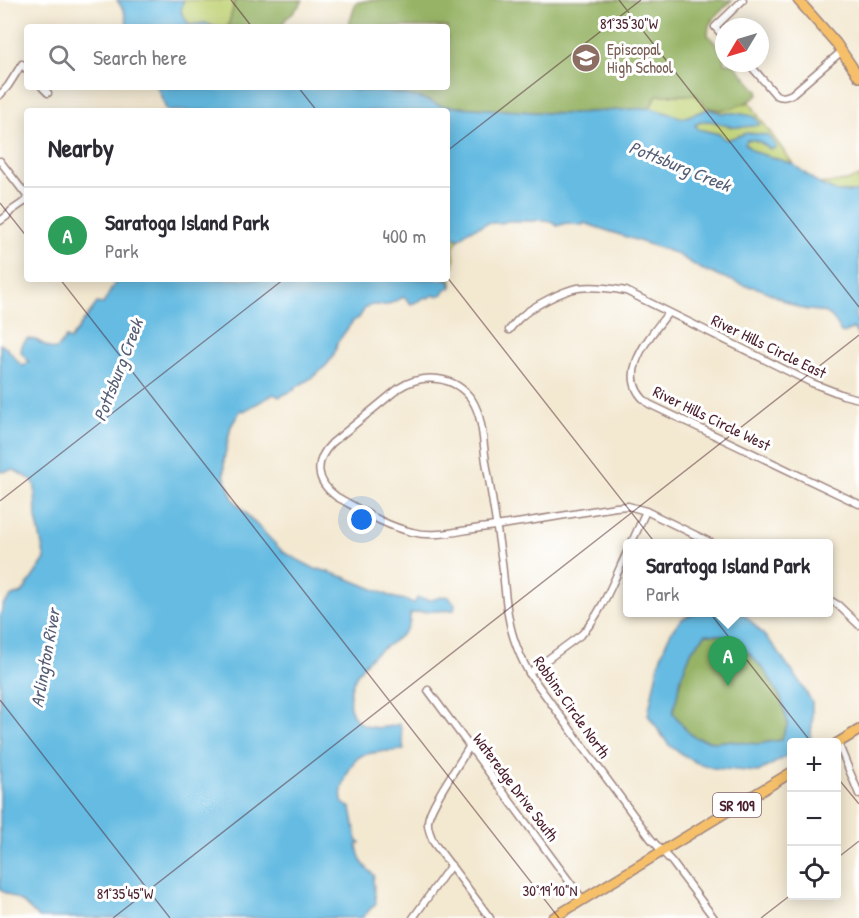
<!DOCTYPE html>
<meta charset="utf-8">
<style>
:root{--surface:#fff;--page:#f2f2f3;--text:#2b2b33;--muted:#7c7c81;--line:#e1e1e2;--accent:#b5179e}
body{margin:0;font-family:"Patrick Hand",sans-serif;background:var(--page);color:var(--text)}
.controls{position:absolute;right:18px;bottom:18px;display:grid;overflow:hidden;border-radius:6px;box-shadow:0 3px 15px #0003}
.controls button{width:54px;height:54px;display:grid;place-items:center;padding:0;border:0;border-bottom:2px solid var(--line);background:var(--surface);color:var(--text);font:30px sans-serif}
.compass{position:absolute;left:715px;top:18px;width:54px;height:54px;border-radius:50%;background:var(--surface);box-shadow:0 3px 15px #0003;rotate:232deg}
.you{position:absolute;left:362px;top:520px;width:21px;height:21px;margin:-15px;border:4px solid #fff;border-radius:50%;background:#1a73e8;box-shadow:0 0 0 9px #1a73e833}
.badge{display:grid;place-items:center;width:39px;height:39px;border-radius:50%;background:var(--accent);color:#fff;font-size:20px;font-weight:700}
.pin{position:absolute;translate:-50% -50px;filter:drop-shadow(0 2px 3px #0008)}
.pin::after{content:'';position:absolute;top:32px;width:21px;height:18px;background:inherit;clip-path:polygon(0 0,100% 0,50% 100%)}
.popup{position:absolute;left:623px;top:539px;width:210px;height:78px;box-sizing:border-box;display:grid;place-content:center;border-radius:6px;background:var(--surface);filter:drop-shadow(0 2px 4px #0005);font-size:20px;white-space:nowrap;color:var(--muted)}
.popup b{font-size:22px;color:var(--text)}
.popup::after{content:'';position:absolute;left:50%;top:100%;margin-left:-12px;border:12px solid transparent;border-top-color:var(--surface)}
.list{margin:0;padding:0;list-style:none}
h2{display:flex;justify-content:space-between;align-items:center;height:78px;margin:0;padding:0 24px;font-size:26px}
h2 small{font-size:20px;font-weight:400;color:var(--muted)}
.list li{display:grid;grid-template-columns:39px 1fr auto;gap:18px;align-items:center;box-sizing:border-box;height:96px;padding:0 24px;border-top:2px solid var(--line)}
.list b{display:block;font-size:22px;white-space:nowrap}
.list p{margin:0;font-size:20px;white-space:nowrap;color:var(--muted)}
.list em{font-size:20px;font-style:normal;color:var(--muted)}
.icon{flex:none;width:33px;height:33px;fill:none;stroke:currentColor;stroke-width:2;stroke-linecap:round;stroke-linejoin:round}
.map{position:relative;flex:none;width:859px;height:918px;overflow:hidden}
.search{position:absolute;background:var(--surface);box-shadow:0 3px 15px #0003;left:24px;top:24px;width:426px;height:66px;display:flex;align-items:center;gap:15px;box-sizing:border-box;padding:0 21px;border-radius:6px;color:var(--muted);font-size:22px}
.panel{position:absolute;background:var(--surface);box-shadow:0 3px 15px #0003;left:24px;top:108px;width:426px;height:174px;border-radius:6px}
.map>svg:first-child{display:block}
.green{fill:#bfd275;stroke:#847850;stroke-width:1.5}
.forest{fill:#97b466;stroke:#706a48;stroke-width:1.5}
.water{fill:#65bbe2;stroke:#586d86;stroke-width:1.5;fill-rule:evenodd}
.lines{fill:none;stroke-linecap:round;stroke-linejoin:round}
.minor-casing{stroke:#9e847e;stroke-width:9}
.primary-casing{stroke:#9e847e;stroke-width:12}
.minor{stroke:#fff;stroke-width:6}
.primary{stroke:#f6c06b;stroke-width:9}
.ticks{fill:none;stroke:#4a1f2b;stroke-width:1.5;stroke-opacity:0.45}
.labels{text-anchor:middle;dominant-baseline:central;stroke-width:6;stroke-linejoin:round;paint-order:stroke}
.shield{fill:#fff;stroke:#80626b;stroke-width:1.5}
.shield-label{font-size:15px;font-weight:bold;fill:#4a1f2b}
.education-label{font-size:16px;fill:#785e54;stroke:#fff;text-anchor:start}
.street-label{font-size:16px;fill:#4a1f2b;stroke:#fff}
.water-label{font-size:18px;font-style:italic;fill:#555d74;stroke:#fff}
.ticks-label{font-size:15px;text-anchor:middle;fill:#4a1f2b;stroke:#fff;stroke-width:6;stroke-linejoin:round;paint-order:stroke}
</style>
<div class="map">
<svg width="859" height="918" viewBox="0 0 859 918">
<rect width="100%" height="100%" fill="#fff"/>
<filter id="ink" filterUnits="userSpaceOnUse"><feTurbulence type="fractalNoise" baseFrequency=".0167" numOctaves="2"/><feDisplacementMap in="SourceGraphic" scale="12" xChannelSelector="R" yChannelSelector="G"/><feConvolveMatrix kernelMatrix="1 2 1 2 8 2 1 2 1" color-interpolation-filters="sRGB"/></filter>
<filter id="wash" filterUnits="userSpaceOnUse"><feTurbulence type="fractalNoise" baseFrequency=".008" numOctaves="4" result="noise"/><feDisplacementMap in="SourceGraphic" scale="24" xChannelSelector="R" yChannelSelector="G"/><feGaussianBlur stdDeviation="1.35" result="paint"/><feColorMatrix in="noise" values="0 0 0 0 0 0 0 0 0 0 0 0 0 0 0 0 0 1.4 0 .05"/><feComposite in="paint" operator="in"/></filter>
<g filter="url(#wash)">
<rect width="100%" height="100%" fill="#f3e8d0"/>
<g class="green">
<polygon points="183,0 235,0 228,27 215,27 205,23 189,25 181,12"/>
<path d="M657,95H696L707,106L721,110L750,102L759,117L793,164C776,159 757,156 744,144L747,140C757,139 762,143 770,149L775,148L747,133L726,140L719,134L698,129L695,125C709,117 720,123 734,127L735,113H722L708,109L683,118L650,108Z"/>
<polygon points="859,176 859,192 837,192 819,184 847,181"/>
<path d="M447,235C452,236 455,238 460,238C447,251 459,255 453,267L450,269L449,274L452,284L451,287L447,276Z"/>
</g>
<g class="forest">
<polygon points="235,0 303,0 300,5 283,22 285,27 228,27"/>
<path d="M369,0H732L714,18L709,25L708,35L724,53V63H733L758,91V95C746,105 720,115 706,106C702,103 699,98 696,95H657L650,108L562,114L442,106L421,98L391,92L352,90L347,87H447V27H348L356,3Z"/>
<polygon points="706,634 721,635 750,654 767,674 781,698 788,724 781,740 758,744 728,741 713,742 694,737 686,730 673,713 682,674 692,650"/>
</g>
<g class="water">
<polygon points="117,0 183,0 181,12 189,25 205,23 215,27 128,27 124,11"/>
<path d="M157,87H347L352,90L391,92L421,98L442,106L562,114L650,108L683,118L708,109L722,113H735L753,116L759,122V125C750,126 741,128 733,127C719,125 709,116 695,125L698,129L719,134L726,140L747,133L767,135L775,144L776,148L770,149C762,143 757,139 747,140L745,144L755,152L793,164L819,184L837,192H859V309L855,314L859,325V337L853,328L844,333L841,332C838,327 835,320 831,316C824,310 812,311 803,309C784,303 766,287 746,286L701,269L675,253L584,223L583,225H581L566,223L557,226C553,221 541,218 535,221H507L502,223H488L468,231L460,238L447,236V111H167Z"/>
<path d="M447,276L451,287L444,291L443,294L437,296L434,295L428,298L425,297L419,301L411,304L404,297L387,305H371L365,308L359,318L353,321L337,343C336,364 311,379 293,389L294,390L279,397L274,394L244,411L241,410L231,426L224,459V475L233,499L249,517L283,552L317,570L319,569L344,577L395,598L406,600L409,602L415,603L417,598L431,600L445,596L449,597L455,604L454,610L419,612L410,614C413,634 387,644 375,654C363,664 353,677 350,693C350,698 349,702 350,707C353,715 355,721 363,725C376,730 387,727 400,724L404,750C390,751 373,751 361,756C351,760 337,792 343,803C345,805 349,807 351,808L357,840L360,843L357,845C359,859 363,866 374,875L373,880L376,903L362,918H39L22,902L0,890V617L3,605L12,596L22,593L45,559L36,518L35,487L32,480L14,470L0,472V344C11,348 14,360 23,366L29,362L21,352L22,345L27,339L36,340L53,350L58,348L66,338L70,340L97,303L103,304L117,279H447Z"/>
<path d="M698,613H738L745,615L773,645L797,678L812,702V725L810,740L807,742H792L791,754L758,772L713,768L695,762L681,754L668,744L648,715C654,688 660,638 681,620C685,616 693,614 698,613ZM706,634L721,635L750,654L767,674L781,698L788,724L781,740L758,744L728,741L713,742L694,737L686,730L673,713L682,674L692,650Z"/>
</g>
</g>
<g filter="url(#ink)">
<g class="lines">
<g class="minor-casing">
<g id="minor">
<polyline points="724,37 715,27 743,0"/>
<path d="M750,65L776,95C782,98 786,97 792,94L842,51"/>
<polyline points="42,87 48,93"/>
<polyline points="0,95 8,86 22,64 27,70"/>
<polyline points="0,161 27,196"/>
<polyline points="0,221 7,216 11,211 27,200"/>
<path d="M668,313C649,338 613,377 649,404L859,504"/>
<path d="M509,330C513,325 517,320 522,316C533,306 564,290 578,288C594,286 610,288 626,291L812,383L843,395L859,399"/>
<polyline points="631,544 646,511"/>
<polyline points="828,599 838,605 859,625"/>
<path d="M529,673L582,634C602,613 615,577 628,550"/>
<polyline points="428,690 583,900"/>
<polyline points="838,743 859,794"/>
<path d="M469,747C460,763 429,806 428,821C427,829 431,836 434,843L490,918"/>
<polyline points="413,918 451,865"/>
<path d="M714,918L672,862L651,839L529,673C523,662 518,651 514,639C506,615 505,588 502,562C497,529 492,496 486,462C483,443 483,417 472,400C455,375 422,373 399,388L332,443C313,462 316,482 337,497C361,510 385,526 412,532C434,538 458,531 480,528C526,522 571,514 616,507L628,506L646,511L714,544"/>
</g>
</g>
<g class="primary-casing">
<g id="primary">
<polyline points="798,0 836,43 859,77"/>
<polyline points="836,744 859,730"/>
<polyline points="553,918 792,772"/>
</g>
</g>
<use href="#minor" class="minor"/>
<use href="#primary" class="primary"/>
</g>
</g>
<path class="ticks" d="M231,0L252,27M619,0L859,307M298,87L317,111M447,151L641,0M0,203L27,237M447,277L811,742M60,279L559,918M0,501L284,279M0,700L170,918M836,776L859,804M836,859L859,841M113,918L859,335M761,918L792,894"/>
<defs>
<g id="school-disc" transform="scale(1.5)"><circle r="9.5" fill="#8d6e63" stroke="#fff"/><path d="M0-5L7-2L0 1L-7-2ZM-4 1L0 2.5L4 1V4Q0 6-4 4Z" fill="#fff"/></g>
</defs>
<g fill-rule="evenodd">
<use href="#school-disc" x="586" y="58"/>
</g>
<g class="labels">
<rect class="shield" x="713" y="793" width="48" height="24" rx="4.5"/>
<g class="shield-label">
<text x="737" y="805">SR 109</text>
</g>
<g class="education-label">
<text x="607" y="49">Episcopal<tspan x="607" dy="18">High School</tspan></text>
</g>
<g class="street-label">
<text transform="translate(769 346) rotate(26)">River Hills Circle East</text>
<text transform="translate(712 418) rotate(26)">River Hills Circle West</text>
<text transform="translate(572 707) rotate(55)">Robbins Circle North</text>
<text transform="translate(516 787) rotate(53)">Wateredge Drive South</text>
</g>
<g class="water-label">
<text transform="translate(680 166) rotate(22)">Pottsburg Creek</text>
<text transform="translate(118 370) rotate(-69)">Pottsburg Creek</text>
<text transform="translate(45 658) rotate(-80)">Arlington River</text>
</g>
</g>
<g class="ticks-label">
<text x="629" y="29">81°35'30"W</text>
<text x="550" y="896">30°19'10"N</text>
<text x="125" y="899">81°35'45"W</text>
</g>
</svg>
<div class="controls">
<button>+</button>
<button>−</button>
<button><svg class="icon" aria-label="locate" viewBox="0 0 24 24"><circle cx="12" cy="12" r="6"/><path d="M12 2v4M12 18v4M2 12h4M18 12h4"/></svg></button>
</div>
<svg class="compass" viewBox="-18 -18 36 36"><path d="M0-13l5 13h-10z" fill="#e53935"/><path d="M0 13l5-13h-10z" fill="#7c7c81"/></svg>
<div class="you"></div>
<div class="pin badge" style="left:728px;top:686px;background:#2e9e5b">A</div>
<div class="popup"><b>Saratoga Island Park</b>Park</div>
<div class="search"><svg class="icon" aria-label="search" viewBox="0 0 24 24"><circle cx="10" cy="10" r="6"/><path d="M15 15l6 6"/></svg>Search here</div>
<section class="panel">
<h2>Nearby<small></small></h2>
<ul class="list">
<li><span class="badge" style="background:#2e9e5b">A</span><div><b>Saratoga Island Park</b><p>Park</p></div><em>400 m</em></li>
</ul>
</section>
</div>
